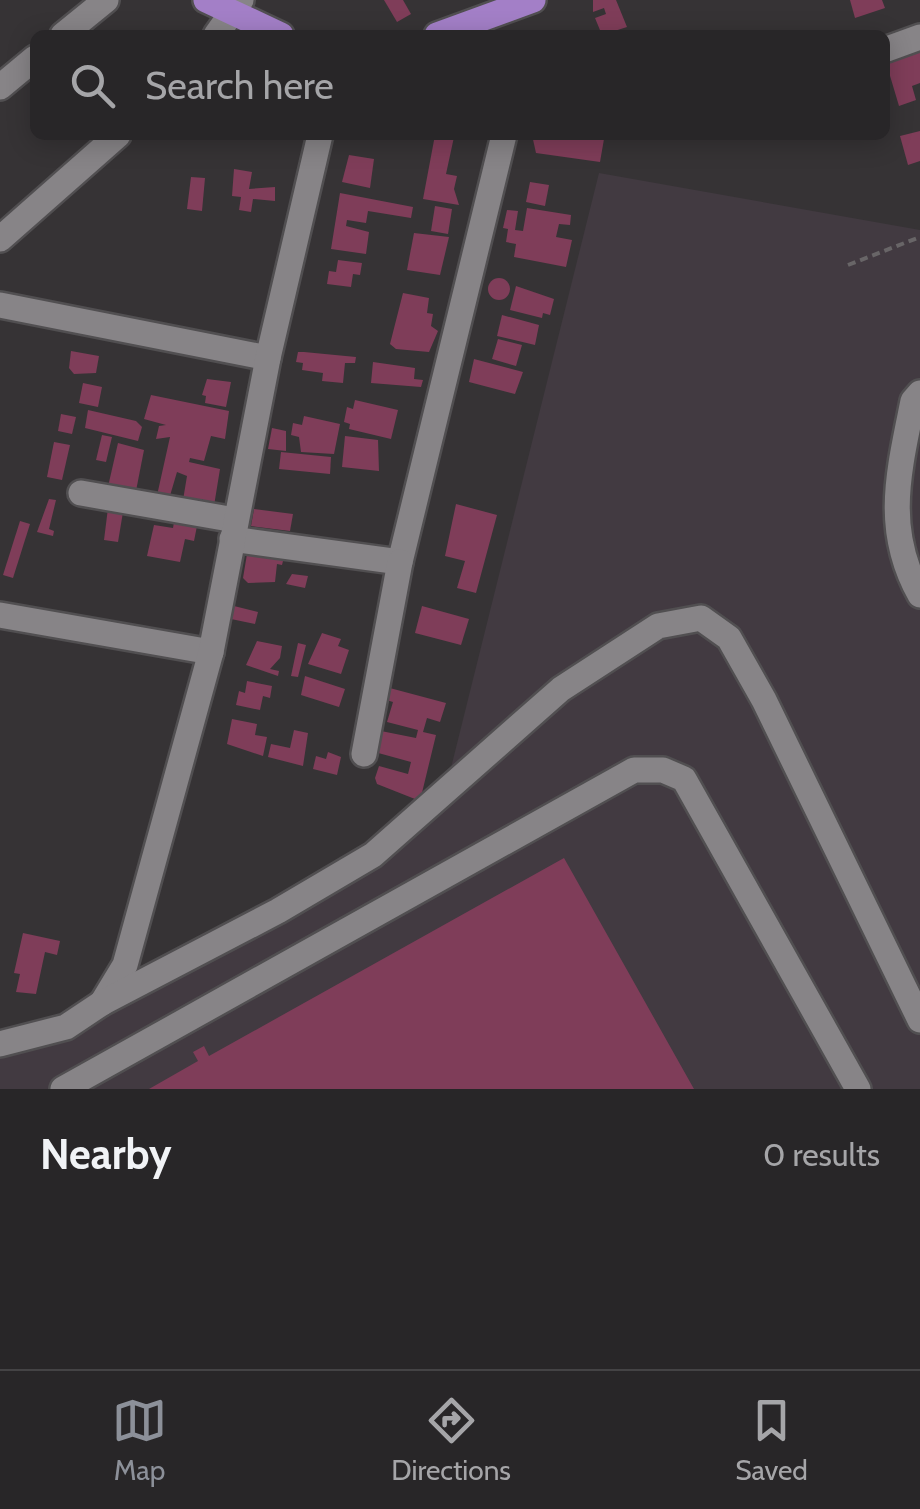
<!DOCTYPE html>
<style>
:root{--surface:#282628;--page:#343234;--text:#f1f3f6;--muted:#a5a5a8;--line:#444345;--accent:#8c9099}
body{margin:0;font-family:Cabin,sans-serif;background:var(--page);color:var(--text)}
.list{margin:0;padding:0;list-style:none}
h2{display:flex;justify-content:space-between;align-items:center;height:130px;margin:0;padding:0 40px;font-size:42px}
h2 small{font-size:32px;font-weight:400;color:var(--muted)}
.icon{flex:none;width:55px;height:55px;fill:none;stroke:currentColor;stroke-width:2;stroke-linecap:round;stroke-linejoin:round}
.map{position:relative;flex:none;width:920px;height:1089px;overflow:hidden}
.search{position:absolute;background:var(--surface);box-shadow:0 5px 25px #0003;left:30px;right:30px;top:30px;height:110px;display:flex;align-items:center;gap:25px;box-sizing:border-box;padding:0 35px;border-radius:15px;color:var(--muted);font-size:38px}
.sheet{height:280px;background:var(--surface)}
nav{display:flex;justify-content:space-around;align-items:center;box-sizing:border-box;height:140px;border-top:2px solid var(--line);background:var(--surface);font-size:28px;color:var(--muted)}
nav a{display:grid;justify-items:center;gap:5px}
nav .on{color:var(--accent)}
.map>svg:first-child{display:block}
.built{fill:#423a41}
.building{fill:#7f3d59}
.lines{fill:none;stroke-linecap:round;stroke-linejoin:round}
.minor-casing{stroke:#514f51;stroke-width:30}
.major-casing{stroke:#514f51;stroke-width:30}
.path{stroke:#686567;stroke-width:4;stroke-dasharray:8 5;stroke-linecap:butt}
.minor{stroke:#878487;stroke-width:25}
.major{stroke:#a37fc7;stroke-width:25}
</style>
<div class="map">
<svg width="920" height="1089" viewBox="0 0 920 1089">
<rect width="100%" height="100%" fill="#363335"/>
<polygon class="built" points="599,173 920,230 920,1089 0,1089 0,1042 89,1009 440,812"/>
<g class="building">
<polygon points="384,0 403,0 411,14 397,22"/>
<polygon points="593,0 616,0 627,27 602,35 595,18 606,14 604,8 593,12"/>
<polygon points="850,0 882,0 885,8 855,18"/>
<polygon points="920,46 920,83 912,86 916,100 899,106 885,59"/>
<polygon points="920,131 920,161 908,165 900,136"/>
<polygon points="435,135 454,137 446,174 457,176 454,189 459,205 423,199"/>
<polygon points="532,135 604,139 600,162 536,153"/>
<polygon points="349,155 374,159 370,188 342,182"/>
<polygon points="234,169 252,172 249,189 275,187 275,201 253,199 251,212 239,210 241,197 232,196"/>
<polygon points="191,177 205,178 202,211 187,209"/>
<polygon points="530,182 549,185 545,206 526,202"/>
<polygon points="340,193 413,207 411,218 368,211 366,223 347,220 346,226 369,232 366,254 331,249"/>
<polygon points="435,206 452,209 448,234 431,231"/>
<polygon points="527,208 571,215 570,225 559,224 556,237 572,240 566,267 514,257 516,244 506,242 508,229 503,228 507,210 518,211 515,230 523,231"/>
<polygon points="414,233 449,237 440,275 407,270"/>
<polygon points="338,260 362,263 360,275 353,274 351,287 327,284 329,271 336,272"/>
<circle cx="499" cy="289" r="11"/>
<polygon points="516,286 554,299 550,315 543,313 542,318 510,310"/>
<polygon points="403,293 429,298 427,313 433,314 431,326 438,331 429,352 396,349 390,344"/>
<polygon points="502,315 539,325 535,345 497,336"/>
<polygon points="498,339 522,345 516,366 492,359"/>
<polygon points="71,351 99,356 96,373 74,374 69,368"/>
<polygon points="298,352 304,352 356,357 355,363 345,363 343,383 322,381 323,373 302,370 303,363 296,362"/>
<polygon points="474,359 523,372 515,394 469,382"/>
<polygon points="373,362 415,368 414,379 423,380 421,387 371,383"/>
<polygon points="207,379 231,382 226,407 205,403 206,396 202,395"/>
<polygon points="83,383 102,387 98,407 79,403"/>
<polygon points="151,395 229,411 225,439 211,436 204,461 190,458 189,462 220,469 213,512 202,509 203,499 183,500 187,476 177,472 169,499 156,500 170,437 156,439 159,426 166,425 144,419"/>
<polygon points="355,400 398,410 391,439 349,429 350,424 344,422 347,407 353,409"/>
<polygon points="88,410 136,421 142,427 138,441 85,428"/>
<polygon points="61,414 76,417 72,434 58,431"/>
<polygon points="304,416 340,424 334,454 301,452 299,437 291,435 293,423 302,425"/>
<polygon points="272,428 286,431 286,451 268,449"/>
<polygon points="102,435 112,437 106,462 96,460"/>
<polygon points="345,436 378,440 379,471 342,467"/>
<polygon points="54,442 70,445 62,480 47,477"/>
<polygon points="118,443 144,450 135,496 107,491"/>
<polygon points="281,452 331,457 330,474 279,469"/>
<polygon points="49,499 56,500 49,529 54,531 53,536 37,532"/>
<polygon points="456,504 497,515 476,593 457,588 465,561 445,556"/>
<polygon points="108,508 123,512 118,542 104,540"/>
<polygon points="254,509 293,514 290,531 251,526"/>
<polygon points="20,521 30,524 13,578 3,575"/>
<polygon points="174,522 197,526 194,541 185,539 180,562 147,556 154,525 173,528"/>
<polygon points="247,554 284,557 282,565 277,564 275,582 248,583 243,578"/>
<polygon points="292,574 308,576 305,588 286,584"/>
<polygon points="234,606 258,612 255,624 231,619"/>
<polygon points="422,606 469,619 461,645 415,633"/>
<polygon points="322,633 341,639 338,646 349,650 341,674 308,664"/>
<polygon points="257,641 282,646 280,658 270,669 279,671 278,676 246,665"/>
<polygon points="298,643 306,645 298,677 291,676"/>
<polygon points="305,676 345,689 339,707 301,695"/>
<polygon points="247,681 272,686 270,698 263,696 260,710 236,705 239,691 245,693"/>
<polygon points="386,687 446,703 440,722 427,718 423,732 436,735 420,801 377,784 375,778 379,766 408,774 411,762 371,751 376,730 416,738 418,730 387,722 393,702 383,699"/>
<polygon points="232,719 257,724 255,735 267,737 263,756 227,744"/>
<polygon points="294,730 308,733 303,766 268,757 271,744 290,748"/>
<polygon points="328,752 341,757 337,775 313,769 316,756 326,759"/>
<polygon points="564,858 694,1089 149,1089 198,1061 193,1052 204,1046 209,1056"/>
<polygon points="23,933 60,941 57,955 45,952 36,994 16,992 20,974 14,973"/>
</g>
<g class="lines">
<g class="minor-casing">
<g id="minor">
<polyline points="63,35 106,0"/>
<polyline points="216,35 241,0"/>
<polyline points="887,49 920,37"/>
<polyline points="0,87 35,58"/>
<polyline points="0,239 118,135"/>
<polyline points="0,305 268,358"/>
<path d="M920,393L913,401C899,471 883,529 920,595"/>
<polyline points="81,493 235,520"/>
<polyline points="232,539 400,562 504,135"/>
<polyline points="0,615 211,652"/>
<polyline points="364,754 400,562"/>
<polyline points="102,1003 125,965 211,652 268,358 320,135"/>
<polyline points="0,1044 66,1027 102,1003 278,911 373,855 561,689 658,626 701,618 729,638 764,700 920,1020"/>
<polyline points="63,1089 634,770 663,770 684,779 858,1089"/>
</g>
</g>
<g class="major-casing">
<g id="major">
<polyline points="206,0 281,35"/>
<polyline points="437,35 533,0"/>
</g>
</g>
<polyline class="path" points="848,265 920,237"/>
<use href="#minor" class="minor"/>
<use href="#major" class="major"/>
</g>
</svg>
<div class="search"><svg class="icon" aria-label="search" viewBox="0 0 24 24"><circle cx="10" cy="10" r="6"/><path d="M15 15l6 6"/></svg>Search here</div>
</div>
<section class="sheet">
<h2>Nearby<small>0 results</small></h2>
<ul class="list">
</ul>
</section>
<nav>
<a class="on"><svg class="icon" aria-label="map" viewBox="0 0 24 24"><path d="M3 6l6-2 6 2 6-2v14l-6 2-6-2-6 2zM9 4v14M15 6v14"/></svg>Map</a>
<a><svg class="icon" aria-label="directions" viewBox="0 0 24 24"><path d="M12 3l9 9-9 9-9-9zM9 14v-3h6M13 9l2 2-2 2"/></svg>Directions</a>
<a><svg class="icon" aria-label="saved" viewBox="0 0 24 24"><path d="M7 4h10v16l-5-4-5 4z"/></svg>Saved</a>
</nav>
